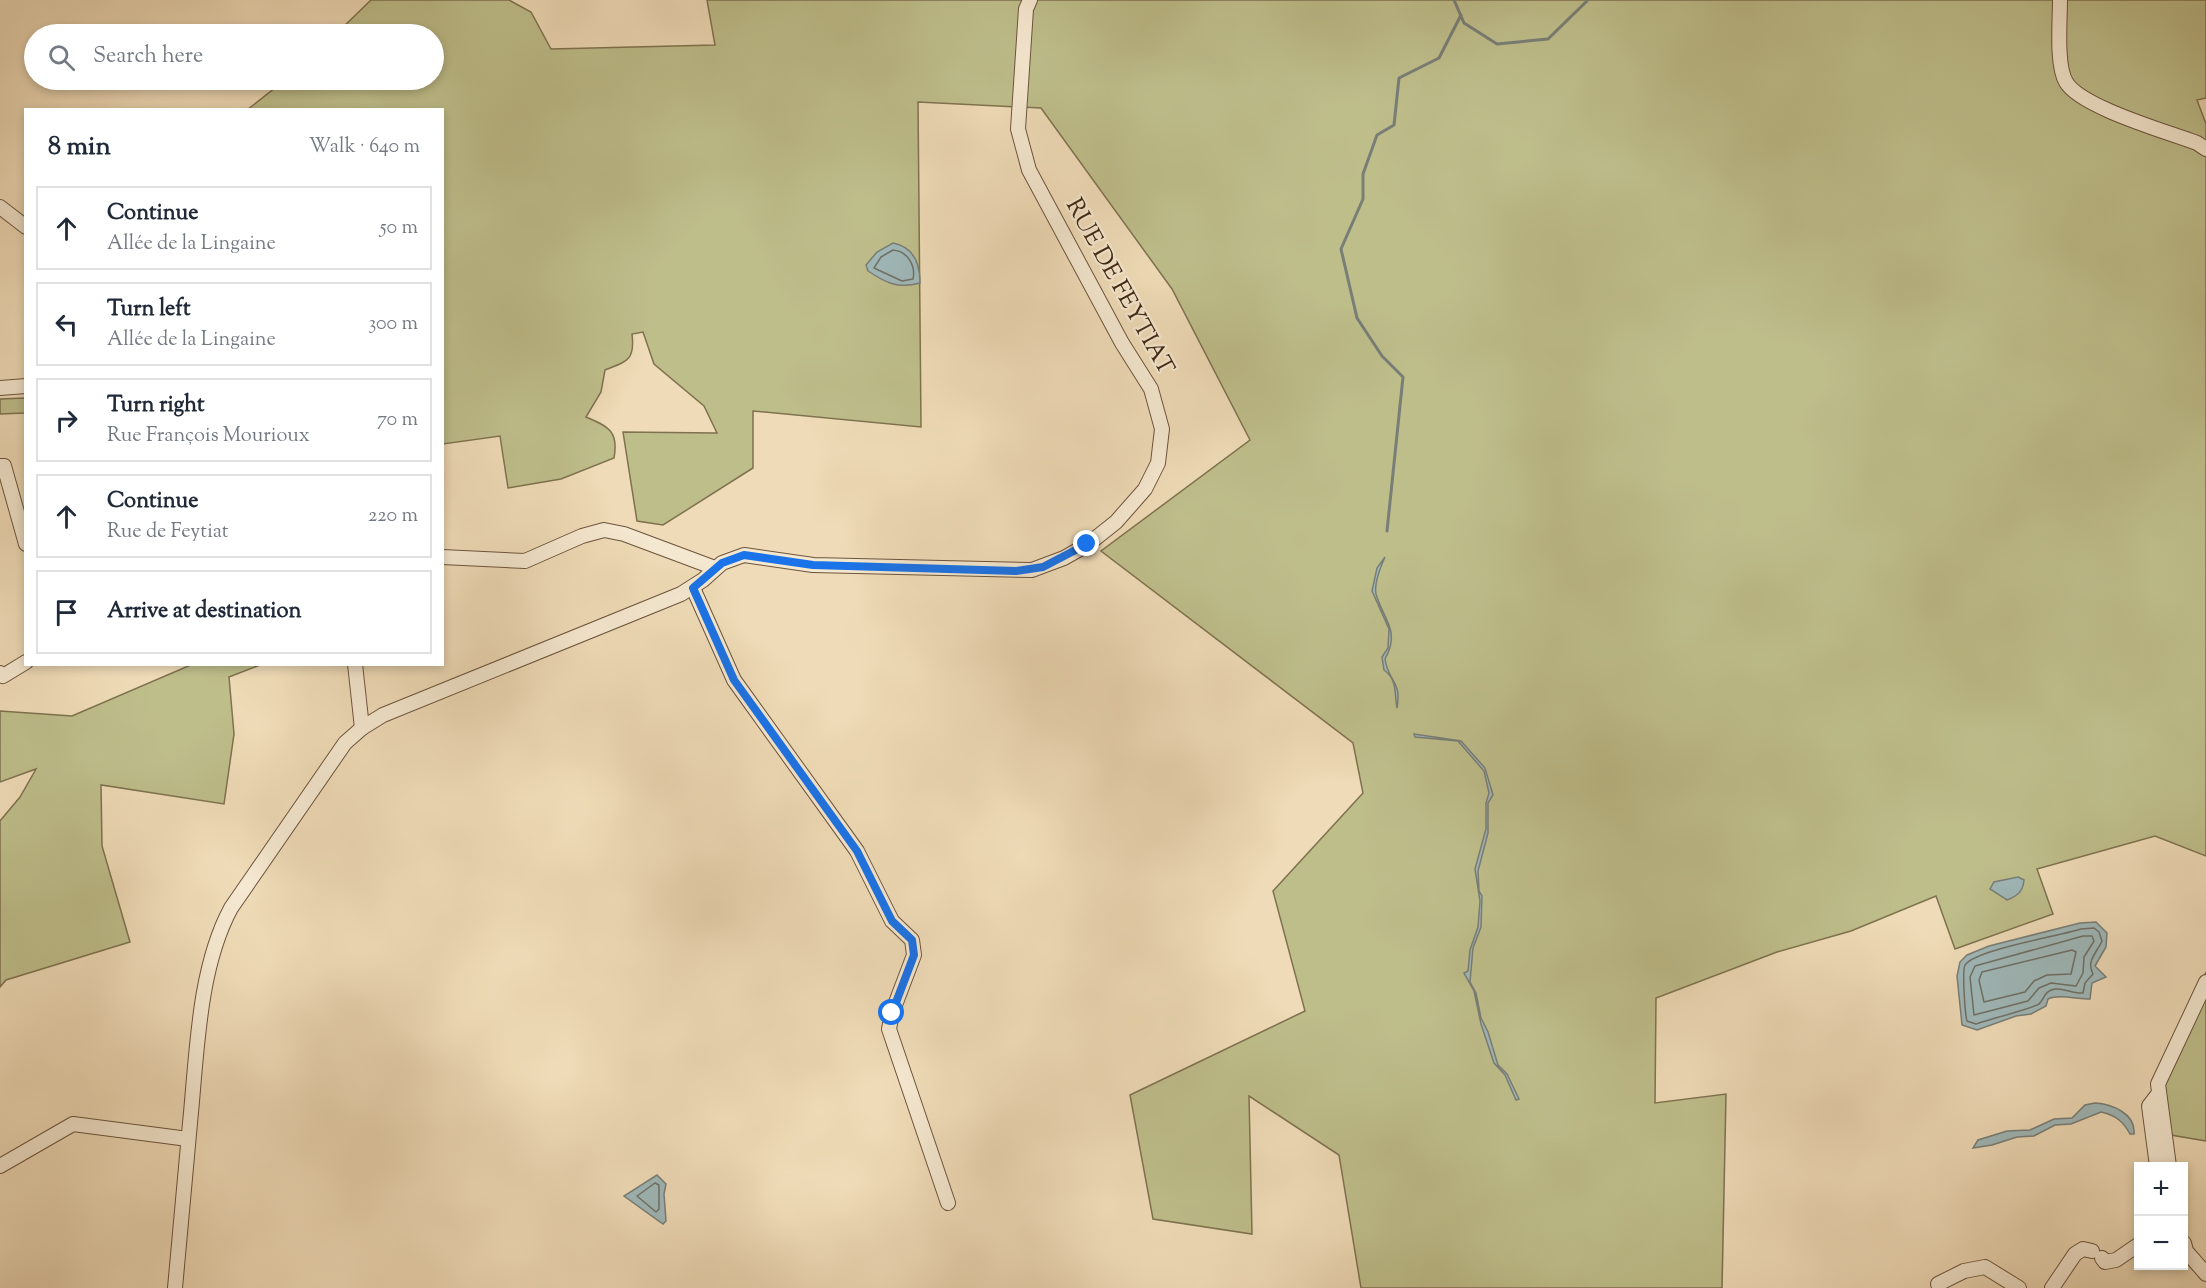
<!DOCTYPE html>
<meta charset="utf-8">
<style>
:root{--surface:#fff;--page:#f6f6f7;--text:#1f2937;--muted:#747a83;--line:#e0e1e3}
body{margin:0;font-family:"Sorts Mill Goudy",serif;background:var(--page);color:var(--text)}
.controls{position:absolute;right:18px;bottom:18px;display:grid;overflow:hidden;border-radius:0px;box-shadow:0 3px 9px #0003}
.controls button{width:54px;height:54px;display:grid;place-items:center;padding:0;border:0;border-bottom:2px solid var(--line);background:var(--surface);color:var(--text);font:30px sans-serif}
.stop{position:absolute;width:18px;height:18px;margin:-14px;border:4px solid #1a73e8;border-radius:50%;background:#fff}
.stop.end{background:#1a73e8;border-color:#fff;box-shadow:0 2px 6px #0008}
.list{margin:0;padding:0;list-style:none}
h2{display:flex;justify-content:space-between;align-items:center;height:78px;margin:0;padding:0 24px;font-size:26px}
h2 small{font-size:20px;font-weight:400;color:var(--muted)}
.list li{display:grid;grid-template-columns:39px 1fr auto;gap:18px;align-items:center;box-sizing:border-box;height:84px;margin:0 12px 12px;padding:0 12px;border:2px solid var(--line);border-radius:0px}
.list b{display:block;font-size:22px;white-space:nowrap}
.list p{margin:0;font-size:20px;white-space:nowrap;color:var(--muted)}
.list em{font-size:20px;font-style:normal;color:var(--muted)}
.icon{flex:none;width:33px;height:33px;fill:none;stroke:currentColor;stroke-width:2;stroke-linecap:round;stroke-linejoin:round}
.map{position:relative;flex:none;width:2206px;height:1288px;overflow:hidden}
.search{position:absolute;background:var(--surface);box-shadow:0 3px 9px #0003;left:24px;top:24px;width:420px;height:66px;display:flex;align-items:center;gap:15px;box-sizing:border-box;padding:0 21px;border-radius:33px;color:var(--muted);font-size:22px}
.panel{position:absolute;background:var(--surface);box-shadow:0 3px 9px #0003;left:24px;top:108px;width:420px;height:558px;border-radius:0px}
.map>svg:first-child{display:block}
.green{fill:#bebe8b;stroke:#7f724f;stroke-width:1.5}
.water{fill:#9fb8b9;stroke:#797e77;stroke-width:1.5}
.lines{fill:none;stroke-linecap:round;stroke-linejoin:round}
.shore{stroke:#707066;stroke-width:1.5}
.stream{stroke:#797e77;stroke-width:3}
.minor-casing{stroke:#6c543c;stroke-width:16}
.minor{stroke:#f5e8d0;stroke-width:14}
.route{stroke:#1a73e8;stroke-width:8}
.labels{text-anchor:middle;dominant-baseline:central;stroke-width:4.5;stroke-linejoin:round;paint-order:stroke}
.street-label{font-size:24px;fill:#402713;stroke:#f5e8d0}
</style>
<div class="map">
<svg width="2206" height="1288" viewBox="0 0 2206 1288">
<rect width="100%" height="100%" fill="#efdbb7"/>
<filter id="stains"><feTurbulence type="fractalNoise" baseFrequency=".00333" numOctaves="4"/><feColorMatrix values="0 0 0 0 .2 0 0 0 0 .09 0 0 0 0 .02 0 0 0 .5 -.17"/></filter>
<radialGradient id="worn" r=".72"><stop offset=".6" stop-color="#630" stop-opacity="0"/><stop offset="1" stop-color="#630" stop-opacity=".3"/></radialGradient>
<g class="green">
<path d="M371,0H509L531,12L551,49L715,45L707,0H2206V98L2197,100L2206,124V856L2155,836L2037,869L2053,914L1955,949L1936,896L1851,931L1777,952L1656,998L1655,1103L1726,1094L1722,1288H1361L1339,1155L1249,1096L1252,1234L1153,1219L1130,1095L1305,1011L1273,891L1363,793L1353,743L1101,551L1250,440L1172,289L1041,108L918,102L921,427L753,411V468L663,525L637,521L623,432L717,433L704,406L654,364L643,332L632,334C635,360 628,361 605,370L601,392L586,417C608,426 619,431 614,458L561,479L508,488L500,436L443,444L442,110H247L285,80H434V34H336Z"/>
<polygon points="25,398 25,413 0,414 0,399"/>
<polygon points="193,664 260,665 229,677 234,734 224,804 101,785 102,846 130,942 6,980 0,987 0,821 20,797 36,769 0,782 0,711 72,716"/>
<polygon points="2206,972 2206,1141 2165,1134 2158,1084"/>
</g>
<g class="water">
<path d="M893,243C914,247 920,263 920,283C898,289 886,283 868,271L866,265L877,252Z"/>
<path d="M1385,557C1381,566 1374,584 1376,594C1383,619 1401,631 1385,659C1388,682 1402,680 1397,708C1394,694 1398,680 1384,670L1382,657L1388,648L1389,629L1372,591L1377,568Z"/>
<polygon points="1414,734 1461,741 1485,768 1493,795 1488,803 1488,833 1478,871 1479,891 1482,896 1481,927 1473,948 1470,982 1476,993 1481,1018 1488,1032 1498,1065 1507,1074 1519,1099 1516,1100 1505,1075 1494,1063 1481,1024 1474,991 1464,973 1468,971 1470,950 1478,927 1480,901 1475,869 1486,829 1486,803 1489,793 1484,771 1458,741 1415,737"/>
<path d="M2018,877L2024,880C2023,891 2018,896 2007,900L1990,889L1994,882Z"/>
<path d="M2096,922L2107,933L2106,947L2095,966L2106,977L2092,983L2090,999C2077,999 2058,994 2048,999L2046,1006L2031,1014L2016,1016L1977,1030L1962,1025L1957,976L1960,962L1967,955L1989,946L2080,923Z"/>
<path d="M2095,1103C2111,1104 2136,1113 2134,1134H2130C2123,1121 2115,1115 2101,1112L2071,1124L2055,1125L2034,1136L2017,1137L1992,1145L1973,1148L1978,1140L2007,1131L2030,1130L2054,1119L2072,1118L2085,1105Z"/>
<polygon points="657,1175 666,1184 664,1194 666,1221 663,1224 624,1196"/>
</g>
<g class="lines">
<g class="shore">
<path d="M893,250C907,251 916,265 913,279L902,281L874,268L881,257Z"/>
<path d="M2094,928L2099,932L2102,941C2096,954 2086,961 2093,974L2085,983L2083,993C2073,994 2065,988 2055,989C2044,991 2045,998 2039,1004C2036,1007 1984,1021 1976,1024L1967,1021C1965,1014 1962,971 1965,965C1975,950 2059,936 2081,929Z"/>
<polygon points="2083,936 2092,936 2094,941 2084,957 2083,973 2076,986 2051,983 2039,988 2028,1001 1974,1015 1970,977 1975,966"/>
<polygon points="2072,950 2076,952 2071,974 2047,975 2034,981 2025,992 1984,1002 1979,980 1982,972"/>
<polygon points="655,1183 659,1185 659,1209 656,1212 637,1196"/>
</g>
<g class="stream">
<polyline points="1454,0 1464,23 1497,44 1548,39 1588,0"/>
<polyline points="1387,531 1403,377 1382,356 1357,318 1341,249 1363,199 1363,174 1377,135 1394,125 1399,78 1439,58 1461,15"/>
</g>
<g class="minor-casing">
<g id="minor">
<path d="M2060,0C2060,21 2056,65 2066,82C2080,107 2168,132 2197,143L2206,149"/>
<polyline points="0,207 26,227"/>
<polyline points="0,388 26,386"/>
<polyline points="0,466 4,466 26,544"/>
<polyline points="442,557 525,561 582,536 604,530 624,534 715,568"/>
<polyline points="693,588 734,680 857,851 892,921 912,940 914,955 892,1013 889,1029 948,1203"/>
<polyline points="355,664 362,728"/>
<polyline points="0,673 3,676 26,662"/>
<polyline points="0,1166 73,1124 188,1139"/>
<polyline points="2157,1166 2149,1106 2159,1093"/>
<polyline points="2169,1166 2158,1084 2206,982"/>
<polyline points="2184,1243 2186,1251 2206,1274"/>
<polyline points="2102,1258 2105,1262 2116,1260 2138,1245"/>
<polyline points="1938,1284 1964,1271 1985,1267 2019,1288"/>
<path d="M175,1288C180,1233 185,1178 190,1123C197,1054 198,969 231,908L345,743L362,728L383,715L681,594L703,580L722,563L744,555L813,565L1032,570L1064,558L1087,545L1116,522L1145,489L1158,463L1162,429L1151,389L1122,343L1029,170L1018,129L1026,9L1030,0"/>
<polyline points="2052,1288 2075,1254 2083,1249 2092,1251"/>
</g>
</g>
<use href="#minor" class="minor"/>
</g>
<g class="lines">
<polyline class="route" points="892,1013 914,955 912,940 892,921 857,851 734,680 693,588 722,563 744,555 813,565 1016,571 1043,567 1087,544"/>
</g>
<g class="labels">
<g class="street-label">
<text transform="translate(1119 287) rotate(61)">RUE DE FEYTIAT</text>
</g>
</g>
<rect width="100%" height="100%" filter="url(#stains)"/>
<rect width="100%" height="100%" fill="url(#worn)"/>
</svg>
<div class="controls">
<button>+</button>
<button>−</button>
</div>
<div class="stop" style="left:892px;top:1013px"></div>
<div class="stop end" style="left:1087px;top:544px"></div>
<div class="search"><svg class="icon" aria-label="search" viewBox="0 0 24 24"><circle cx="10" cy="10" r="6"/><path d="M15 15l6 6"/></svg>Search here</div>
<section class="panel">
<h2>8 min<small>Walk · 640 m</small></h2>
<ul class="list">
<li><svg class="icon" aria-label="ahead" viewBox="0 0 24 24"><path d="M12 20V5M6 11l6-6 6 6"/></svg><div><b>Continue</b><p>Allée de la Lingaine</p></div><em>50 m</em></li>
<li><svg class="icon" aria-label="left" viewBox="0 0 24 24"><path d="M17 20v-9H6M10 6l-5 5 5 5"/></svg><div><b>Turn left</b><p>Allée de la Lingaine</p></div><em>300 m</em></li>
<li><svg class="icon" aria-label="right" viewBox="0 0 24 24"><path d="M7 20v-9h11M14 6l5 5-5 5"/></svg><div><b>Turn right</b><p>Rue François Mourioux</p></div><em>70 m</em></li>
<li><svg class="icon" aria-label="ahead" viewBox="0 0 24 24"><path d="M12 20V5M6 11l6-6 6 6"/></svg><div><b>Continue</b><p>Rue de Feytiat</p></div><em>220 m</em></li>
<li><svg class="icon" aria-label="arrive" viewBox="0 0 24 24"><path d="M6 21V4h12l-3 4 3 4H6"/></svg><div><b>Arrive at destination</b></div></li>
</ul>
</section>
</div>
